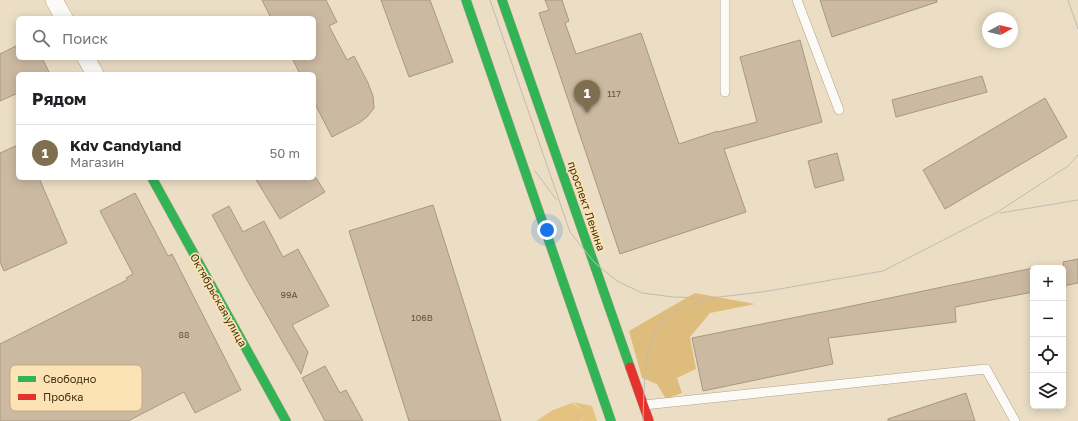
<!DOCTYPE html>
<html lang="ru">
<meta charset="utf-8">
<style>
:root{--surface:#fff;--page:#f6f6f6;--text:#202124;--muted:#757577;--line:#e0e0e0;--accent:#7f6f51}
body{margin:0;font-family:"Golos Text",sans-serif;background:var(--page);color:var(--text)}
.controls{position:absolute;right:12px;bottom:12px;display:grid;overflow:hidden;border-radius:6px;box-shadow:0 2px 10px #0003}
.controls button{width:36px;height:36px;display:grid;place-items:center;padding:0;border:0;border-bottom:1px solid var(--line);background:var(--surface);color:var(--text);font:20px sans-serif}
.compass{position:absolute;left:982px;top:12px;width:36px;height:36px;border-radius:50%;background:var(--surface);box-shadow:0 2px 10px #0003;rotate:82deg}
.you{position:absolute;left:547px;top:230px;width:14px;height:14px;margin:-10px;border:3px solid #fff;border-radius:50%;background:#1a73e8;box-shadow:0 0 0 6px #1a73e833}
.badge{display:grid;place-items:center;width:26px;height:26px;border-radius:50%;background:var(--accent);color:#fff;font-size:13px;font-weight:700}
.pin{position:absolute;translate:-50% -33px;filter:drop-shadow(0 1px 2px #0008)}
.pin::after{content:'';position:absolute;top:21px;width:14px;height:12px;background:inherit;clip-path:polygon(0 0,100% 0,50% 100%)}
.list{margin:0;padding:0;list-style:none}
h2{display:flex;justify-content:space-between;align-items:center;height:52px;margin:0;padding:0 16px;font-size:17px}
h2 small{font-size:13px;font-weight:400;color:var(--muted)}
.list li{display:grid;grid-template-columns:26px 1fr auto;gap:12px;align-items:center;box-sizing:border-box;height:56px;padding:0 16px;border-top:1px solid var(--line)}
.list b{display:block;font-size:15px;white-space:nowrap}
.list p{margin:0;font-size:13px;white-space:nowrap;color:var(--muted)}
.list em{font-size:13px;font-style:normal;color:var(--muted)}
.icon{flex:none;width:22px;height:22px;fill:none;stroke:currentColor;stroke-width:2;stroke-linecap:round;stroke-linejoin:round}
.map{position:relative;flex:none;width:1078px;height:421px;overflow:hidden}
.search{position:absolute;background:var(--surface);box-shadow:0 2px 10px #0003;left:16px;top:16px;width:300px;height:44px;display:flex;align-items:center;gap:10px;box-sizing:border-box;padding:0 14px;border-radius:6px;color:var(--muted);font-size:15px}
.panel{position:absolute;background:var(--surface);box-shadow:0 2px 10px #0003;left:16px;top:72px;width:300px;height:108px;border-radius:6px}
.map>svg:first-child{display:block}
.green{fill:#e5c27f}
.forest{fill:#debc7c}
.building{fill:#cbb9a2;stroke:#a99780}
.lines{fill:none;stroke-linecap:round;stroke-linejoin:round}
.lane-casing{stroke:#b0a288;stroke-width:10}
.street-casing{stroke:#b0a288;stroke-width:18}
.fast-casing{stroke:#b0a288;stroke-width:10}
.jam-casing{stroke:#b0a288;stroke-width:10}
.lane{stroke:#fcfaf6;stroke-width:9}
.street{stroke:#fcfaf6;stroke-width:17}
.fast{stroke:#30b455;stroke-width:9}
.jam{stroke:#e5322d;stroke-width:9}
.tram{stroke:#c0bbb3;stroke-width:1}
.labels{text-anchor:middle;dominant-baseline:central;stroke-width:3.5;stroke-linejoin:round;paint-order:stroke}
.number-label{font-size:9px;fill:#665437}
.street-label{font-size:11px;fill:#453313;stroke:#fce2b5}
.key{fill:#fce2b5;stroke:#c5ae84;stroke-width:1}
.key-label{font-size:11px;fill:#453313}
</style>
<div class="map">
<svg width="1078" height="421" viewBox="0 0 1078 421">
<rect width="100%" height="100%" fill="#ecdec5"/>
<polygon class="green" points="573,402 592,406 597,421 581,421 587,414 580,421 536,421 553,410 572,403 584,411"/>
<polygon class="forest" points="695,293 755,304 710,313 690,337 696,369 677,378 682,393 666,399 657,384 642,378 629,331"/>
<g class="building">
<polygon points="262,0 326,0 337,22 329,26 347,60 354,56 368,83 373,96 374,108 367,117 359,123 332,137 314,102 314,74 300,74 292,58 314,58 314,18 271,18"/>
<polygon points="381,0 430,0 453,62 409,77"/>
<polygon points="545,0 562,0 569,21 565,23 576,54 641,33 679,144 718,131 718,132 757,122 740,57 800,40 822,122 724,149 746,212 620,254 539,13 549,10"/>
<polygon points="820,0 937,0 937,2 832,37"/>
<polygon points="18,45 18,58 42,58 50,74 18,74 18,93 0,101 0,54"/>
<polygon points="982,76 987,92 896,117 892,100"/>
<polygon points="1045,98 1067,137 945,209 923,170"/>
<polygon points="18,145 18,178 39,178 67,243 4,271 0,262 0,153"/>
<polygon points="837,153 844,180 815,188 808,161"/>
<polygon points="255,178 316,178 325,192 280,219"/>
<polygon points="135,193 168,256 172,254 241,390 195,413 184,392 128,421 0,421 0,344 127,280 126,278 133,274 100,211"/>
<polygon points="433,205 501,421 409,421 349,231"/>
<polygon points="229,206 243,232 264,221 283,257 298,249 329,306 292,325 308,352 301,374 247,280 212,215"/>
<polygon points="1078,259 1078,283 1063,286 1063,262"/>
<polygon points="1033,268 1033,292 955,307 956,322 828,338 833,364 703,391 692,338 822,312 823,312"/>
<polygon points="325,366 340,393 346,390 363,421 325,421 302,378"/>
<polygon points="966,393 975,421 888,421 888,419"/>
</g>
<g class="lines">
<g class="lane-casing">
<g id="lane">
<polyline points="797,0 839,110"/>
<polyline points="725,92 725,0"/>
<polyline points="644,405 986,369 1015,421"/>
</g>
</g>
<g class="street-casing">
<g id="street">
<polyline points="54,0 64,18"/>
<polyline points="86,58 95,74"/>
</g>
</g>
<g class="fast-casing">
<g id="fast">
<polyline points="466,0 611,421"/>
<polyline points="502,0 630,367"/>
<polyline points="152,178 286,421"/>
</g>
</g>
<g class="jam-casing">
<polyline id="jam" points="630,367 649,421"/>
</g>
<use href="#lane" class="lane"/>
<use href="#street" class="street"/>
<use href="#fast" class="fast"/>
<use href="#jam" class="jam"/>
<g class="tram">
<polyline points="490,0 570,232 595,263 617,281 642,293 673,297 710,298 762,292 883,271 996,213 1068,166 1078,155"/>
<polyline points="1068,0 1078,29"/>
<polyline points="535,171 556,199"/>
<polyline points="1000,213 1078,200"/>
<path d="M643,421C644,395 643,338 663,320C674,309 690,305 705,300"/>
</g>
</g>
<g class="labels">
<g class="number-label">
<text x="614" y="93">117</text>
<text x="289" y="294">99А</text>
<text x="422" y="317">106В</text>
<text x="184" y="334">88</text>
</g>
<g class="street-label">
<text transform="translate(587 206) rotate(71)">проспект Ленина</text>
<text transform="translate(219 300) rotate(61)">Октябрьская улица</text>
</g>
</g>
<rect x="10" y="365" width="132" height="46" rx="6" class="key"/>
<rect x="18" y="376" width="18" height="6" fill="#30b455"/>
<rect x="18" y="394" width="18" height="6" fill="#e5322d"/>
<g class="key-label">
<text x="43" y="383">Свободно</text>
<text x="43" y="401">Пробка</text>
</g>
</svg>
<div class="controls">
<button>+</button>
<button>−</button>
<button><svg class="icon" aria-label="locate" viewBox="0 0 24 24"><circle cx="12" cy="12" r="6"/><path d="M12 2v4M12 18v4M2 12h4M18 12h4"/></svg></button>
<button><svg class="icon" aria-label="layers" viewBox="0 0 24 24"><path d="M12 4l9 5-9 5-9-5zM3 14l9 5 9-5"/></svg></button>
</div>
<svg class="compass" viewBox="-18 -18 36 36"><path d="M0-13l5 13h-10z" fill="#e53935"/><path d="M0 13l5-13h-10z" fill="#757577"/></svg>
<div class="you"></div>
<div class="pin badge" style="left:587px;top:113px">1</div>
<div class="search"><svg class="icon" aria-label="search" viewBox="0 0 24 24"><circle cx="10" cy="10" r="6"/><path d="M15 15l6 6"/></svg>Поиск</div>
<section class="panel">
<h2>Рядом<small></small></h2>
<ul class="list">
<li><span class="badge">1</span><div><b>Kdv Candyland</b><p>Магазин</p></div><em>50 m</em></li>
</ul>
</section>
</div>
